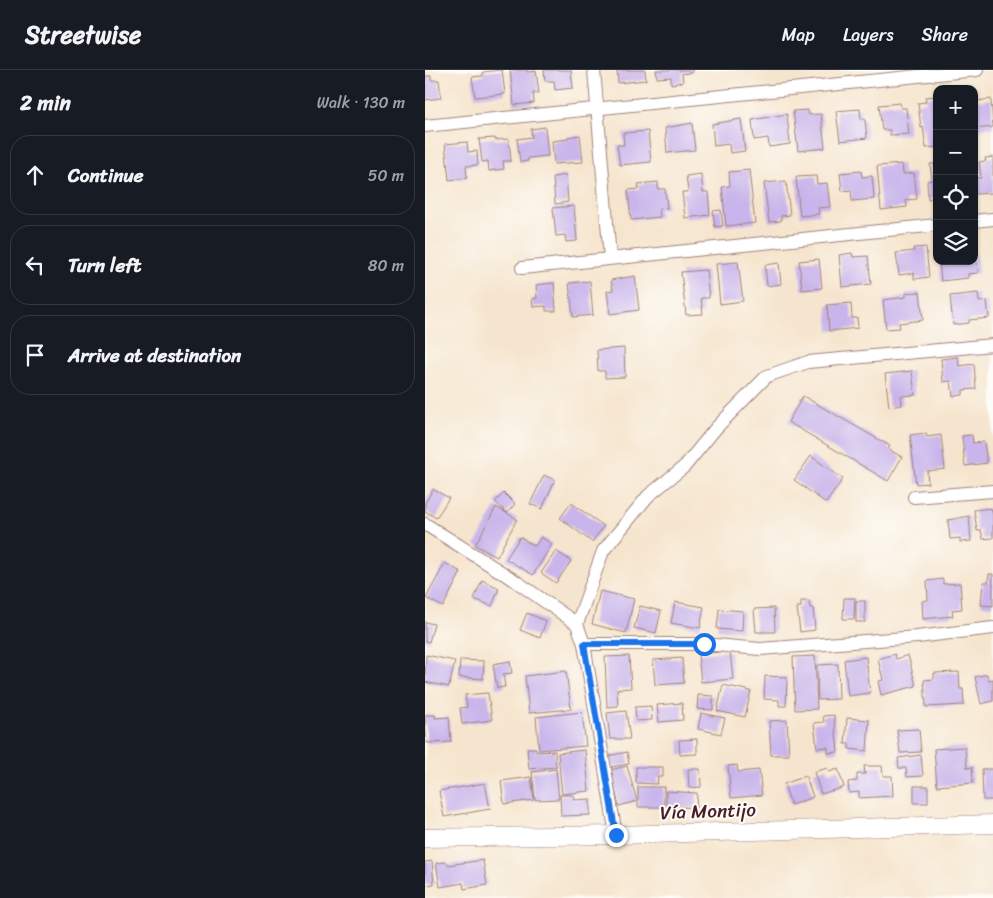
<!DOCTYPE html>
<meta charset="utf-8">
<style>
:root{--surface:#171b24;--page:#242831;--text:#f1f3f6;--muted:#9ea1a6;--line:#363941}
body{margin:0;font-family:Sriracha,sans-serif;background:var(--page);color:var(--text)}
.controls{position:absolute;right:15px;top:15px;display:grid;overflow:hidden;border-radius:10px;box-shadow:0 1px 4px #0004}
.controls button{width:45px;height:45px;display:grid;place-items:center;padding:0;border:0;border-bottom:1px solid var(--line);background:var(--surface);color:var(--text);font:25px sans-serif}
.stop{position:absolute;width:15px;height:15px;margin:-11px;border:4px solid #1a73e8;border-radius:50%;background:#fff}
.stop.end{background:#1a73e8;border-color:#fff;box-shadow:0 1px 5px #0008}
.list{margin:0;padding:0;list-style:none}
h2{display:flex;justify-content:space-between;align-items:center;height:65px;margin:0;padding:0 20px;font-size:21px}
h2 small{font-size:16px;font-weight:400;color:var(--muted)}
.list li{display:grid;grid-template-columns:32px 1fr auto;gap:15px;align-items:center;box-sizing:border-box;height:80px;margin:0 10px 10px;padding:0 10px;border:1px solid var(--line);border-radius:20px}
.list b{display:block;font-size:19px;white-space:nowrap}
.list em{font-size:16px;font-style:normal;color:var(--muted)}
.icon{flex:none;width:28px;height:28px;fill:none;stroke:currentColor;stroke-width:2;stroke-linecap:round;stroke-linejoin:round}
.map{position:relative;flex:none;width:568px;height:828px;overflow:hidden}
header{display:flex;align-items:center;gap:30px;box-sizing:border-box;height:70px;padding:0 25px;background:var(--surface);border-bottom:1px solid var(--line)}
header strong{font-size:24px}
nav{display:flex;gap:28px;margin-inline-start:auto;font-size:18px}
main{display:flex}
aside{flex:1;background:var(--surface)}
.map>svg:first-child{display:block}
.building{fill:#c9b5eb}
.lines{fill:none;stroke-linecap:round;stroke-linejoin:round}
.minor-casing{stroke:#a0827c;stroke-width:14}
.secondary-casing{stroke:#a0827c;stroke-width:19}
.minor{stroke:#fff;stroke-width:12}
.secondary{stroke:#fff;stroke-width:18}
.route{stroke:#1a73e8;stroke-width:6}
.labels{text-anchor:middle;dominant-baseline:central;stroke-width:4;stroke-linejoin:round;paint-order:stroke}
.street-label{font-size:19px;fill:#4a1f2b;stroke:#fdfcf7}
</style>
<header>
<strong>Streetwise</strong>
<nav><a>Map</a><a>Layers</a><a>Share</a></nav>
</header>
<main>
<aside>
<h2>2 min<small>Walk · 130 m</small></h2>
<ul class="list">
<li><svg class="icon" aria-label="ahead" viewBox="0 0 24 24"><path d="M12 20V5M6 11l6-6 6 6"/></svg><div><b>Continue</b></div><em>50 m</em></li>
<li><svg class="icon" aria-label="left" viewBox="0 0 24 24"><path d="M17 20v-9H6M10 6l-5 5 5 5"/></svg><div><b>Turn left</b></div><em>80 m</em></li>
<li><svg class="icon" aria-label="arrive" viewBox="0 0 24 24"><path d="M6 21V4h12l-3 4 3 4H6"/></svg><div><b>Arrive at destination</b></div></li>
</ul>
</aside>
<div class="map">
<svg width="568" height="828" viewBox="0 0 568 828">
<rect width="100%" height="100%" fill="#fdfcf7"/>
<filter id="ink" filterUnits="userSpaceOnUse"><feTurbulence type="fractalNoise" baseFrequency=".02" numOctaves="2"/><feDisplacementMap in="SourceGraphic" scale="10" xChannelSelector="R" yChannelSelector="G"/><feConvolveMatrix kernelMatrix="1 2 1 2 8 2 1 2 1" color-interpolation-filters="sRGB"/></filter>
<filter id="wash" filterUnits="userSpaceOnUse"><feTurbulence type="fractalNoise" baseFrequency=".0096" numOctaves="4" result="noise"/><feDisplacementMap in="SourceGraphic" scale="20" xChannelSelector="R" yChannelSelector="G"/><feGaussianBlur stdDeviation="1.12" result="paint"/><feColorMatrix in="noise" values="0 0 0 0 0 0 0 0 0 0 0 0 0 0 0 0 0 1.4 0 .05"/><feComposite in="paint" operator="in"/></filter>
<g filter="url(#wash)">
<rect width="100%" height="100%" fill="#f6e5ce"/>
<g id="blocks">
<g class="building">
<polygon points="77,0 80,24 50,27 47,7 58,6 58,2"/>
<polygon points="85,0 102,0 102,2 111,1 114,23 108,23 109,33 89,35"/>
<polygon points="119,0 146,0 148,18 130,20 129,11 120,11"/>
<polygon points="192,0 220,0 221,10 193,13"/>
<polygon points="231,0 268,0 268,2 257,4 258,12 246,14 246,7 232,8"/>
<polygon points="0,6 6,6 6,10 14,10 16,28 0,30"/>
<polygon points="512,26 512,77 501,78 498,57 496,58 493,33 501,32 500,27"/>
<polygon points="549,26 552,26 552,31 566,29 568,57 549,59"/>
<polygon points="475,33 476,38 481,38 484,64 465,65 465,60 457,60 454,35"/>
<polygon points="435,39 436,49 440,49 442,68 415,71 411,41"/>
<polygon points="383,40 384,45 396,44 400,78 373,81 368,41"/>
<polygon points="362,44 365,74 344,77 343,68 329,70 327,50"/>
<polygon points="316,49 320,81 305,83 304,74 289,76 287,54"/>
<polygon points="267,53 270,80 242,83 240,58"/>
<polygon points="120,57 123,86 103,88 103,91 95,92 92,69 107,67 106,59"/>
<polygon points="223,61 226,92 195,95 192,75 199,75 198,63"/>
<polygon points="155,65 158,92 129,94 127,71 143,69 142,67"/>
<polygon points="70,68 70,70 84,69 86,91 78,91 79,99 64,101 63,91 57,92 54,69"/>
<polygon points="42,72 43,82 52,81 53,95 41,96 42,108 24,110 20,74"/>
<polygon points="568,87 568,123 550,124 549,108 556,108 554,92 561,91 560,88"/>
<polygon points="477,94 478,104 489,103 492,129 481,130 482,137 456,140 452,96"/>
<polygon points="505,94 512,94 512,128 503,129 502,111 507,110"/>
<polygon points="324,100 330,153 301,156 297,117 305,116 304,102"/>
<polygon points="436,101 437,107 447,106 449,129 427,131 426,120 417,121 415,103"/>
<polygon points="276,104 278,122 283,122 285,145 260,148 257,122 263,122 261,106"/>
<polygon points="141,105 143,132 130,134 128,107"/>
<polygon points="391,106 392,114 402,113 405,137 393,138 394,144 375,146 371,107"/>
<polygon points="361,111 365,145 356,146 356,151 344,152 339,113"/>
<polygon points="233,112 233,119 240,119 242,138 234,139 235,147 206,150 203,120 214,119 213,114"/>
<polygon points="149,136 152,171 141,172 140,165 131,166 128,138"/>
<polygon points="296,140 298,156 290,157 288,141"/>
<polygon points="501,177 504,207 489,209 489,203 474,205 471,183 489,181 488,178"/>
<polygon points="427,183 428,187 443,186 446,214 417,217 414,185"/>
<polygon points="549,183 551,183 553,203 543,204 543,208 516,211 514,191 549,191"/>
<polygon points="394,189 397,218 377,220 374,191"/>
<polygon points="313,192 318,231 295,234 291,194"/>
<polygon points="354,193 356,214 342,216 340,195"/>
<polygon points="281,200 284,228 276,228 278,244 261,245 256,202"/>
<polygon points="210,206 214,240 185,244 182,221 188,220 186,210"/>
<polygon points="165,211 168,245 148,247 144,213"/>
<polygon points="129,213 131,241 121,241 121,236 108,237 107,229 112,228 111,215"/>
<polygon points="495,222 498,250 474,253 475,258 461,259 458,230 481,227 481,223"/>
<polygon points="553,223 554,232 562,231 564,248 544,250 544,253 528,255 525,226"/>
<polygon points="426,233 427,248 432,248 433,258 404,261 402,235"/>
<polygon points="199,278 200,307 180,308 180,301 173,301 172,280"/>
<polygon points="533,287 534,296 549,294 551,319 538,320 538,325 528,326 526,311 518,312 516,289"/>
<polygon points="487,301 490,325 476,326 477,335 464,337 460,304"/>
<polygon points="378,326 465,376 463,379 477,387 463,411 363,352"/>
<polygon points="501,363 502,367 516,365 520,399 502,401 503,413 491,414 485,365"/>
<polygon points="547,365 548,373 559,372 562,393 540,396 537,366"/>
<polygon points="386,386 418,409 401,433 369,410"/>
<polygon points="119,405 130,410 117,439 105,434"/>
<polygon points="8,419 24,428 11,448 0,441 0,433"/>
<polygon points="79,423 90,434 82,443 70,432"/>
<polygon points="146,433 179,456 167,472 135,448"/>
<polygon points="71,437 92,449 72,487 50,475"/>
<polygon points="566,438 568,445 568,468 558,469 556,460 552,461 549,440"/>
<polygon points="544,446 546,471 535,472 535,468 525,469 523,450"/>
<polygon points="95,467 110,476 116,467 127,474 108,505 81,489"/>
<polygon points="131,481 146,491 131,513 116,503"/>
<polygon points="20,493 36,502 18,537 1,528"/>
<polygon points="564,504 568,504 568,536 556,535 558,512 563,512"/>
<polygon points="518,509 518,514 535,513 537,539 527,540 528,546 498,549 497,531 503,530 502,511"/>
<polygon points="57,510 74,518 67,536 49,529"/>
<polygon points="175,521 209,529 201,563 167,554"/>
<polygon points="419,528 430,528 429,549 418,549"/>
<polygon points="376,531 384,531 385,538 388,538 390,560 375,562 372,537 376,537"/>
<rect x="431" y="531" width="9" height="21"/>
<polygon points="250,532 279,537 275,558 246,553"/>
<polygon points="215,536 236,541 231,563 209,558"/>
<polygon points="349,538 350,562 331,562 329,539"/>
<polygon points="294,539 318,541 317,561 292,559"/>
<polygon points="102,543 121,551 115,568 95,560"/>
<polygon points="0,552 9,554 4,572 0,571"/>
<polygon points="305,581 308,609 276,612 273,584"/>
<polygon points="470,584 471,589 483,585 491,616 456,625 453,611 458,610 453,589"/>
<polygon points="1,585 30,591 24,617 0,612"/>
<polygon points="204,586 206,618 192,619 193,636 182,637 180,587"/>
<polygon points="390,586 392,639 370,640 368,587"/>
<polygon points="441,587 445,623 423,626 419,590"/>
<polygon points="257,588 259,613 230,615 228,590"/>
<polygon points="35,590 59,591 58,609 34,607"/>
<polygon points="85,591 87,603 78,604 80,617 72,618 68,594"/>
<polygon points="413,594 414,629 393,630 392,595"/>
<polygon points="141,601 146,639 104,643 100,606"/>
<polygon points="534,602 535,619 538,619 539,635 501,637 499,610 509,609 509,603"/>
<polygon points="562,604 564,610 568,609 568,631 556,634 550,607"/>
<polygon points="340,606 362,607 361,636 354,636 354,630 339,629"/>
<polygon points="298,615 326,621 320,647 292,641"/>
<polygon points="63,623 67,650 37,654 35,638 42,637 40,625"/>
<polygon points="273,625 288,626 288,640 272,639"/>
<polygon points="257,633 258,650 234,652 232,635"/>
<polygon points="226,636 227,650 211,651 210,637"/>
<polygon points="201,641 205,669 185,669 182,643"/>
<polygon points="157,642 161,676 114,680 111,647"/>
<polygon points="276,643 300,648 296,664 273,659"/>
<polygon points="0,645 10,645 10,648 24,647 26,672 2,673"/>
<polygon points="409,645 413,682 403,683 403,677 392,678 389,653 399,652 398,646"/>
<polygon points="422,648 444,650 442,681 424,679 424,674 420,674"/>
<polygon points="362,650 364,685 346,685 344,651"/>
<polygon points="494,659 496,682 475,683 472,660"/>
<polygon points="272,669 272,684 255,685 254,670"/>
<polygon points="540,677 542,698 547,697 548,713 512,716 509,679"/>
<polygon points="102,678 111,678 111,682 130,681 131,697 104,699"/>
<polygon points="160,680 164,721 137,724 133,683"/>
<polygon points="202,682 204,694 186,697 183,686"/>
<polygon points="496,685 498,706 482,707 481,698 474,698 473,688"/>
<polygon points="312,695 313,702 334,700 337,725 306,728 303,696"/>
<polygon points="202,696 212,731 194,736 185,700"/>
<polygon points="439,696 457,696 458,706 467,706 468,726 434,728 434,722 424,723 423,712 432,711 432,704 440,704"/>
<polygon points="211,697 238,697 238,707 233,707 232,714 211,713"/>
<polygon points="402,698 404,702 413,699 419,717 396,724 389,702"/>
<polygon points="131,699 134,729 110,730 107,702"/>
<polygon points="263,699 275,699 276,717 264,718"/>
<polygon points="557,699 568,699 568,730 558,730"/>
<polygon points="381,706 388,727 366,735 359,714"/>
<polygon points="106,707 109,730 79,734 76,711"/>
<polygon points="60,713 65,739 19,747 14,721"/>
<rect x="489" y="716" width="14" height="17"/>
<rect x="213" y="717" width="26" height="20"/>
<polygon points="241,721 272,723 271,738 241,736"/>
<polygon points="135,725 148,725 149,730 165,729 165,745 136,746"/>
<polygon points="58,790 62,815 39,819 38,813 15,817 11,793 22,792 23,795"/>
<polygon points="7,791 9,814 0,815 0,792"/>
</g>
</g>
</g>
<g filter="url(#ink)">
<use href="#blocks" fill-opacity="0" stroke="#a0827c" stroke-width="1"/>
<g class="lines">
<g class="minor-casing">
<g id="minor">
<polyline points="169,0 185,188"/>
<polyline points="0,56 552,0"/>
<polyline points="549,151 568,149"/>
<polyline points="97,198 512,155"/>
<polyline points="489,427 568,421"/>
<polyline points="0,454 92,512 152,554"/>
<polyline points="159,574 279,574 335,579 492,567 568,558"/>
<polyline points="191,765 159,574 152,554 178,481 223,426 260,396 291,358 342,306 383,292 568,275"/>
</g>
</g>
<g class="secondary-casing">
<polyline id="secondary" points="0,768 191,765 568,754"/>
</g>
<use href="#minor" class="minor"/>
<use href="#secondary" class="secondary"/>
</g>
</g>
<g class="lines" filter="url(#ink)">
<polyline class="route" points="191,765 159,574 279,574"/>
</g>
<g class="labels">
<g class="street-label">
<text transform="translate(283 741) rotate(-2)">Vía Montijo</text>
</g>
</g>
</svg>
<div class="controls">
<button>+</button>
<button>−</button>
<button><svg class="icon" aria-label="locate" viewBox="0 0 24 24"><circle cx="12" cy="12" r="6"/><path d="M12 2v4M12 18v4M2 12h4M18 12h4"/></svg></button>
<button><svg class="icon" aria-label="layers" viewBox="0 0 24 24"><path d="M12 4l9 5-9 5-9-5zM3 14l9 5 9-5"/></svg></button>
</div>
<div class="stop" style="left:279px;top:574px"></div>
<div class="stop end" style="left:191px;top:765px"></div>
</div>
</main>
